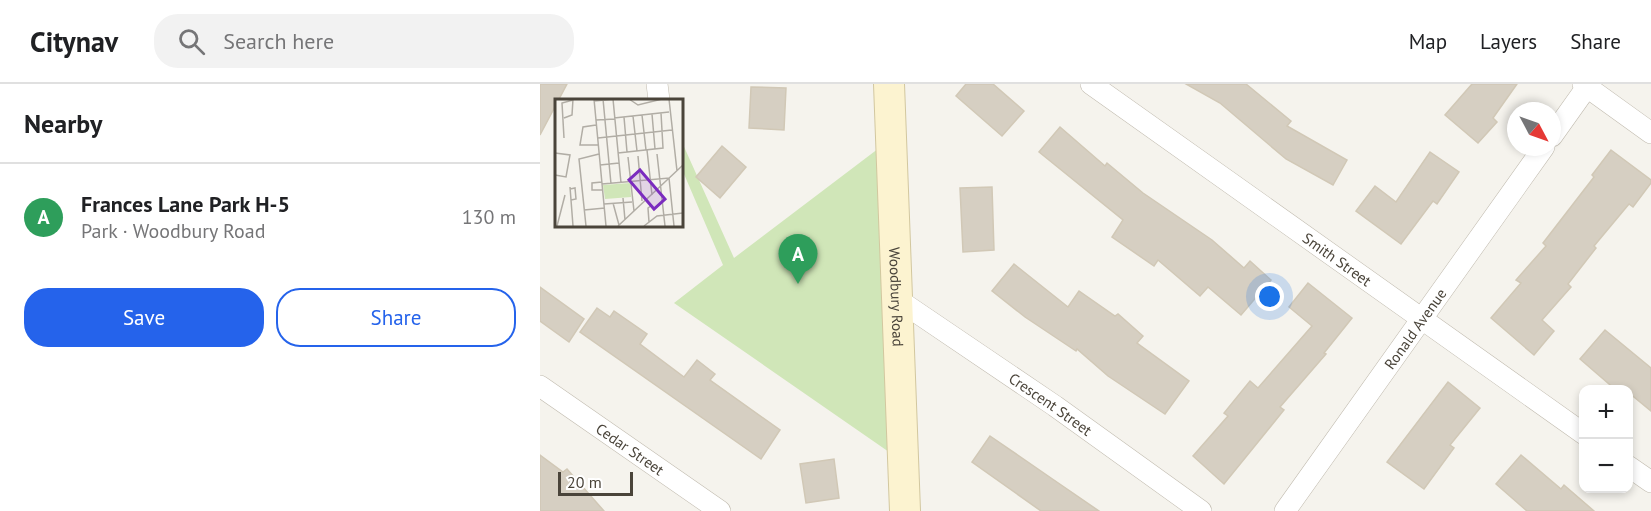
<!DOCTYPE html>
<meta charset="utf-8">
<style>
:root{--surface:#fff;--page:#f2f2f2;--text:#202124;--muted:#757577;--line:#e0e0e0;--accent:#2563eb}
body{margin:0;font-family:"PT Sans",sans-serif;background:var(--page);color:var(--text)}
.controls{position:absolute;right:18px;bottom:18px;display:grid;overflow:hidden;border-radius:12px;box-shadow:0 3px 9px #0003}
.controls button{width:54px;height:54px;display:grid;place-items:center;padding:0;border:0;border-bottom:2px solid var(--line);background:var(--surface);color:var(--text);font:30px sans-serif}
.compass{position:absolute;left:967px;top:18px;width:54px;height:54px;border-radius:50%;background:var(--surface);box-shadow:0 3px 9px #0003;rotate:131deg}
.scale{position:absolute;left:18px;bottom:15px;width:75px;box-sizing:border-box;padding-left:6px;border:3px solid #4a443a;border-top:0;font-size:16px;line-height:21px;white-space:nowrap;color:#4a443a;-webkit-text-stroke:4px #fff;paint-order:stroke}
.you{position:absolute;left:730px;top:213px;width:21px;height:21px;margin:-15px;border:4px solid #fff;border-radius:50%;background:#1a73e8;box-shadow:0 0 0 9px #1a73e833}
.badge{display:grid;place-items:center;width:39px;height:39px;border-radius:50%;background:var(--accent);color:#fff;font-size:20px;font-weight:700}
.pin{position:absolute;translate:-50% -50px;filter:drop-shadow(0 2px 3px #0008)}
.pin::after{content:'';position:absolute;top:32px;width:21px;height:18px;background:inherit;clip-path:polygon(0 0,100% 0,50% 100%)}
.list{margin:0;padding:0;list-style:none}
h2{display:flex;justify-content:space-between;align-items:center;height:78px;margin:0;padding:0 24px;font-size:26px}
h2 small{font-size:20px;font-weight:400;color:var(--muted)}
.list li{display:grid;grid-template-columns:39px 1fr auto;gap:18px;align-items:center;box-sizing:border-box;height:108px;padding:0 24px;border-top:2px solid var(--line)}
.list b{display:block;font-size:22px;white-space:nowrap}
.list p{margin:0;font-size:20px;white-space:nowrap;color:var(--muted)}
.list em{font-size:20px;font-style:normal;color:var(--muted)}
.actions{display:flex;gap:12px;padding:18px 24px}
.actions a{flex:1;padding:14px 0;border:2px solid var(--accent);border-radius:24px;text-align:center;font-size:21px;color:var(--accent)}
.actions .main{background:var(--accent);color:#fff}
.icon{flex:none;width:33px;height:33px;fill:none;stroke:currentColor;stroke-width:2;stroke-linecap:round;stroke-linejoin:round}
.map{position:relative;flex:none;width:1111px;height:427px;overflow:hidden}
header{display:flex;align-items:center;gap:36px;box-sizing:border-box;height:84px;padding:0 30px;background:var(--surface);border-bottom:2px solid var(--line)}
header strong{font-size:28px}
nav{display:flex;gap:33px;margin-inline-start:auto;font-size:21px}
.search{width:420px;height:54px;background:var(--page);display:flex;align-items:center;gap:15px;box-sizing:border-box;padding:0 21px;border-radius:24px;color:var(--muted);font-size:22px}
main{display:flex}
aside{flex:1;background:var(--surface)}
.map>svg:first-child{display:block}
.green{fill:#d0e6b8}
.building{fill:#d6cfc2;stroke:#d1c8b6;stroke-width:1.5}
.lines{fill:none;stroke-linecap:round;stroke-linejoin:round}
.street-casing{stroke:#c1bbaf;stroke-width:22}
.secondary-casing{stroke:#d2c79f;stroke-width:32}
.street{stroke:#fff;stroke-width:21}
.secondary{stroke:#fcf3d0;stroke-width:30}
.labels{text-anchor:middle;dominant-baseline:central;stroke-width:4.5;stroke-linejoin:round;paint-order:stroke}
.street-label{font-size:15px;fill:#4a443a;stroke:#fff}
.inset-road{fill:none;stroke:#b1ada5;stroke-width:1.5}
.view{fill:#7b2cbf;fill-opacity:0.15;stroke:#7b2cbf;stroke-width:3}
.inset-edge{fill:none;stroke:#4a443a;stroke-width:3}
</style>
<header>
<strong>Citynav</strong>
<div class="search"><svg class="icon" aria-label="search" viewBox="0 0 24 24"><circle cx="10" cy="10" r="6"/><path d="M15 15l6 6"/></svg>Search here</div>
<nav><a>Map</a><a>Layers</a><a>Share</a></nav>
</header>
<main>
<aside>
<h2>Nearby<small></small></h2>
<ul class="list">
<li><span class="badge" style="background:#2e9e5b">A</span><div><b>Frances Lane Park H-5</b><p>Park · Woodbury Road</p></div><em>130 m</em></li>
</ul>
<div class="actions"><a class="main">Save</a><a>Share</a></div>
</aside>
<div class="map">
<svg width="1111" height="427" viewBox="0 0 1111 427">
<rect width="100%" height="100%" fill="#f5f3ed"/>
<polygon class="green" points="351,55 362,377 134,219 183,181 141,83 141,56 194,174"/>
<g class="building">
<polygon points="0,0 27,0 0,51"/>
<polygon points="426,0 453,0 484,27 462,52 416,12"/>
<polygon points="646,0 706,0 751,37 747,42 807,76 793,101 746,75 680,19"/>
<polygon points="932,0 977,0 953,34 957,38 938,59 905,31"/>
<polygon points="211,3 246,4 244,46 209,44"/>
<polygon points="520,43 565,82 567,79 603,109 672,156 704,184 710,177 731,196 701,231 668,203 660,212 618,176 614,182 572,153 583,136 499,68"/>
<polygon points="182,62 206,83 180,114 156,93"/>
<polygon points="1071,66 1111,96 1111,99 1093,123 1089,120 1054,162 1056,164 1028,200 1031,203 1002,236 1014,247 994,271 951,234 981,199 976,196 1006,162 1003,159 1054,93 1052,91"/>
<polygon points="890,68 919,88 897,120 893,117 861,160 816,127 835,102 856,118"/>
<polygon points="452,103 454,166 423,168 420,104"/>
<polygon points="474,180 528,223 539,207 575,232 578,230 603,252 597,259 649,297 625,330 568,292 537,265 536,267 485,233 452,207"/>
<polygon points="768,199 812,234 784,269 786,270 740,323 744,326 684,400 653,372 688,332 684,329 710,297 718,304 772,242 749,223"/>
<polygon points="0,203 44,235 29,258 0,237"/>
<polygon points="57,224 70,233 74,227 107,250 100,260 144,293 157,276 175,290 170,296 240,346 221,375 40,248"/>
<polygon points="1065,246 1111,284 1111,327 1089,309 1089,306 1076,306 1040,275"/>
<polygon points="908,298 940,324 910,361 914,364 884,405 847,378"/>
<polygon points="450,352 511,394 559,427 501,427 432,378"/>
<polygon points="0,371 23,388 27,385 64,427 0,427"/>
<polygon points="981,371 1021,405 1024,401 1054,427 987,427 956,400"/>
<polygon points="294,375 299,414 266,419 260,380"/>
</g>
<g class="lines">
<g class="street-casing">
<g id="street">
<polyline points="117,0 119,16"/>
<path id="s1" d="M551,0L1044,350"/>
<polyline points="1043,0 1111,49"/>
<polyline points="1012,52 1049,0"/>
<path id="s2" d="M357,215L515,322L661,427"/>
<path id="s3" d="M0,302L180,427"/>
<polyline points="1088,382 1111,398"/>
<path id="s4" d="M745,427L1004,63"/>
</g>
</g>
<g class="secondary-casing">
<g id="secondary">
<path id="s5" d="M349,0L365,427"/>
</g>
</g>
<use href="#street" class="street"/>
<use href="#secondary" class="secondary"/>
</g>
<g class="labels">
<g class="street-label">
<text stroke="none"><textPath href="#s1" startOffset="302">Smith Street</textPath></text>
<text stroke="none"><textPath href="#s5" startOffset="213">Woodbury Road</textPath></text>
<text stroke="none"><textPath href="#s4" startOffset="224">Ronald Avenue</textPath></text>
<text stroke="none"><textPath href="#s2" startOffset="186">Crescent Street</textPath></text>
<text stroke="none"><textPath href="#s3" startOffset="110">Cedar Street</textPath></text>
</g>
</g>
<g transform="translate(15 15)">
<rect width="128" height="128" fill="#f5f3ed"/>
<path d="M75,84L76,98L50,100L48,86Z" fill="#d0e6b8"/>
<path class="inset-road" d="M39,0L51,127M48,0L56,85M58,0L66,84M74,0L83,6L107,0M114,0L122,72M39,2L61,0M97,15L100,50M87,16L91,51M78,17L82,52M69,18L72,53M9,19L17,16L18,0M59,19L114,13M41,21L60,20M41,26L28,28L25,46H43M9,39L7,4L18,1M43,39L117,31M92,51L97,96M0,54L15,56L11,78L0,76M63,54L108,49L106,14M102,55L110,127M83,57L87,102M73,58L79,112M45,66L64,64M47,83L37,84V91H48M47,85L114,79L119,127M15,88L18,127M15,90L20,89L21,100L16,101M68,99L70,121M58,104L64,126M49,105L77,103M29,111L50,109M94,123L93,109L97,106M2,127L10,96M31,127L24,60L44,55M63,127L128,66M89,127L102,117L128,114"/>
<path class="view" d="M85,71L110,100L99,110L74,81Z"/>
<rect width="128" height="128" class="inset-edge"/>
</g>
</svg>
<div class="controls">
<button>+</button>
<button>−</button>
</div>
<svg class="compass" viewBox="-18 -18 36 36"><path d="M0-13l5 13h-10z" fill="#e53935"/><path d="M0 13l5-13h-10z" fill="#757577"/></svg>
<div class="scale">20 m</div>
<div class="you"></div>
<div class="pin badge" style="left:258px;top:200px;background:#2e9e5b">A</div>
</div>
</main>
